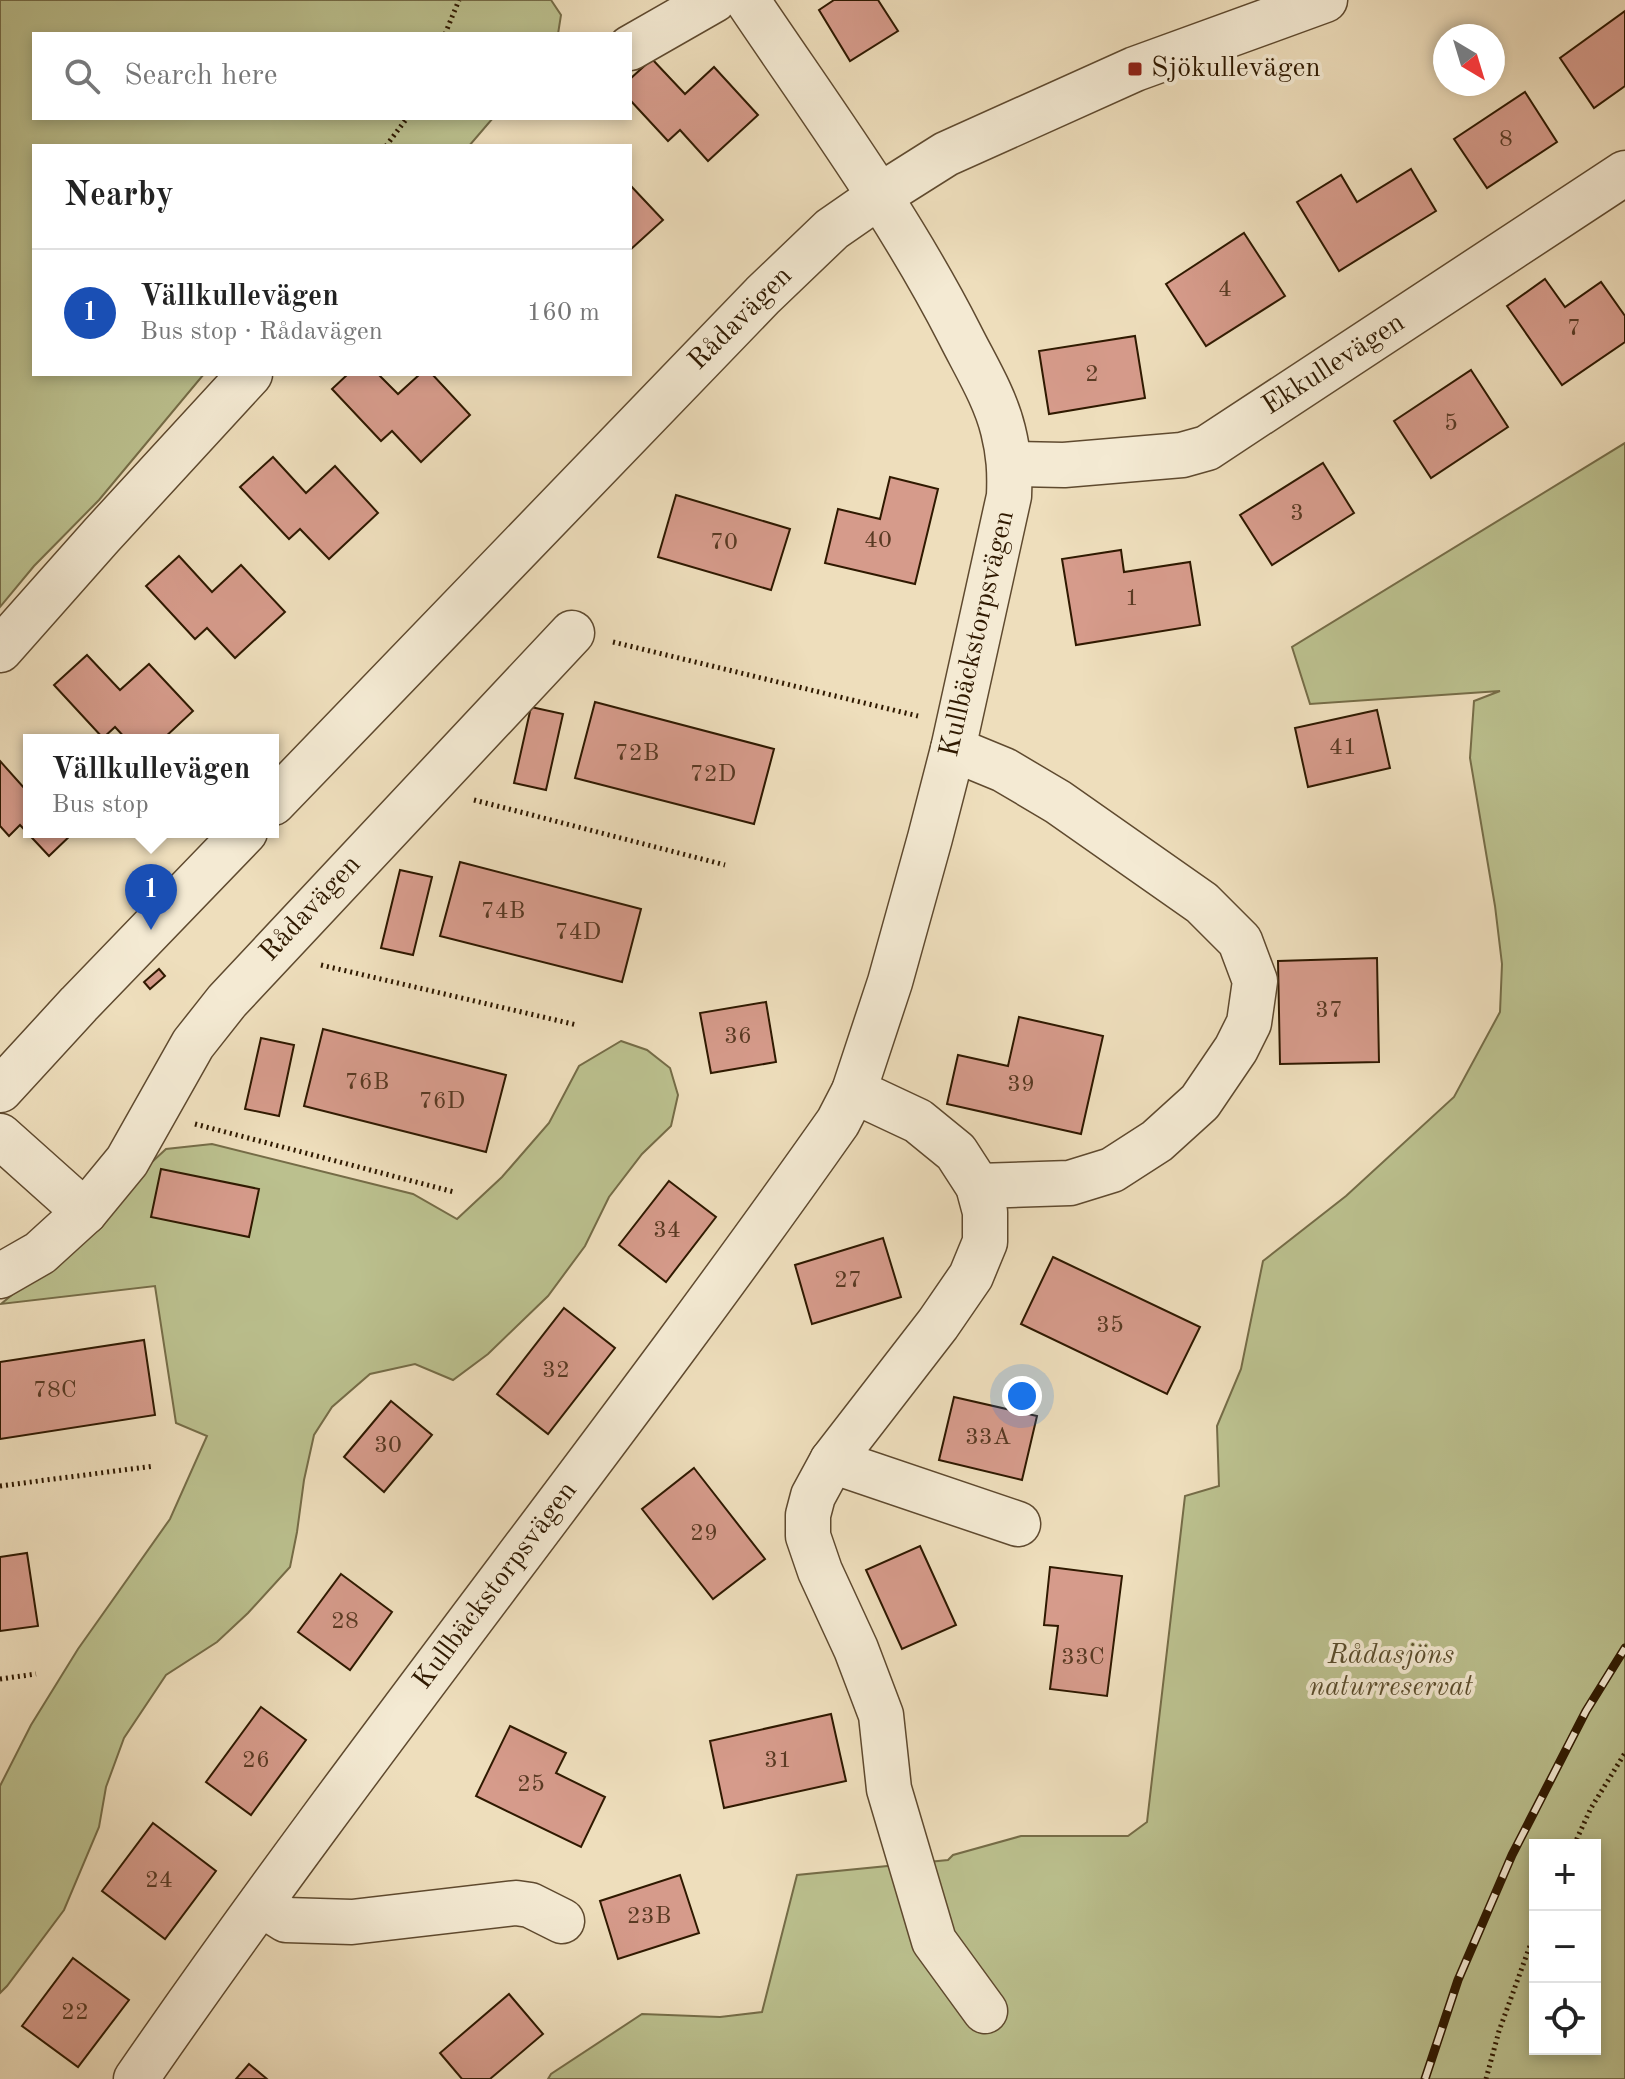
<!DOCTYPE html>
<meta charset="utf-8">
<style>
:root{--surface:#fff;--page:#f6f6f6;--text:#222;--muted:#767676;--line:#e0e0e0;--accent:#8f2418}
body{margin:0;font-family:"Old Standard TT",serif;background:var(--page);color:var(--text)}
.controls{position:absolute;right:24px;bottom:24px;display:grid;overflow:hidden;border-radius:0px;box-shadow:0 4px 12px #0003}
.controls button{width:72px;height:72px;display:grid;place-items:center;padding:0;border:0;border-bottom:2px solid var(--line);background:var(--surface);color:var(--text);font:40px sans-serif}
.compass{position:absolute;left:1433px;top:24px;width:72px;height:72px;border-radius:50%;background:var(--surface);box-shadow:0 4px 12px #0003;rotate:142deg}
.you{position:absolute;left:1022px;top:1396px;width:28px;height:28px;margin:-20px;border:6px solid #fff;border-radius:50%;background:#1a73e8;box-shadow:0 0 0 12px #1a73e833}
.badge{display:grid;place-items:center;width:52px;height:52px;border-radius:50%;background:var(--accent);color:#fff;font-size:26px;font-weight:700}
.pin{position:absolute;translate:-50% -66px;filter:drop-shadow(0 2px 4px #0008)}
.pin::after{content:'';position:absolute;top:42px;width:28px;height:24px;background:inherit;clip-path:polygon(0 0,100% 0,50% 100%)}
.popup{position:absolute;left:23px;top:734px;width:256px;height:104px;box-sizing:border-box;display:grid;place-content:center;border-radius:0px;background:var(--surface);filter:drop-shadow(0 2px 6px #0005);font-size:26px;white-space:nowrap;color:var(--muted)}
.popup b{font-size:30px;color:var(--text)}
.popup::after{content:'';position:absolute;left:50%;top:100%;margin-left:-16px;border:16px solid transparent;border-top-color:var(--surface)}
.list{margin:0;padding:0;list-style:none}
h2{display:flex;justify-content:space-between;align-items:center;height:104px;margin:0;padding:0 32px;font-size:34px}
h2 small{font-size:26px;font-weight:400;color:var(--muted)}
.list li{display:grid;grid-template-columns:52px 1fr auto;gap:24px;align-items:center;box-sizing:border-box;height:128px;padding:0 32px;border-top:2px solid var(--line)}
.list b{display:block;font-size:30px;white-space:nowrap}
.list p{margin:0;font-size:26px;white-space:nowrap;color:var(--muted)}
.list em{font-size:26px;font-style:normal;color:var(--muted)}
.icon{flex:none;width:44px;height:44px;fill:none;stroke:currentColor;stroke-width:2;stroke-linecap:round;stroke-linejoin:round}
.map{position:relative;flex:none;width:1625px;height:2079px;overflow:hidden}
.search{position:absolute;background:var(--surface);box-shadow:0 4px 12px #0003;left:32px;top:32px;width:600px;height:88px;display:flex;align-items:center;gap:20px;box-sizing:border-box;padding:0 28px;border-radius:0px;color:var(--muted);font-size:30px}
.panel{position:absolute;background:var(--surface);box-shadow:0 4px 12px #0003;left:32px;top:144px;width:600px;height:232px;border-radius:0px}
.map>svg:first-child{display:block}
.green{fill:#bbc08e;stroke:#756c47;stroke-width:2;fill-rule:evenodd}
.building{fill:#d69b8b;stroke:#2f1900;stroke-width:2}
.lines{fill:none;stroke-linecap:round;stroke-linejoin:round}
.minor-casing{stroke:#5f4a2f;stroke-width:47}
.path{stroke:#2f1900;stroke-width:5;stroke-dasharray:2 4;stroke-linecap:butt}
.minor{stroke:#f4ead3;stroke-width:44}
.rail-casing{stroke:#2f1900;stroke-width:9}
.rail{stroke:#f4ead3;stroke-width:6;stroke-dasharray:18;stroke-linecap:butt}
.poi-dot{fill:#8f2418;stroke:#f4ead3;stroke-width:3}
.labels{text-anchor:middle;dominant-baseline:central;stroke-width:8;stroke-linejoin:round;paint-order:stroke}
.number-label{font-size:24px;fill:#593a23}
.poi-label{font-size:28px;fill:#2f1900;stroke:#f4ead3;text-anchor:start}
.street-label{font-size:28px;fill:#2f1900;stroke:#f4ead3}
.park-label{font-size:28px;font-style:italic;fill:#594b2b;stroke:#f4ead3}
</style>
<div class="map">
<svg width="1625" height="2079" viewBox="0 0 1625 2079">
<rect width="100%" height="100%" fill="#eedebc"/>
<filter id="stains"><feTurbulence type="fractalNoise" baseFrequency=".0025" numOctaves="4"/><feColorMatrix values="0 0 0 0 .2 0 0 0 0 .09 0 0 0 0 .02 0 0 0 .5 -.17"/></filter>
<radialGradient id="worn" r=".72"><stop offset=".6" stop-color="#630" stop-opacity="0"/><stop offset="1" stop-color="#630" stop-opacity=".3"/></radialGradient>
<g class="green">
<polygon points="0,0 551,0 561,15 558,34 34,34 34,118 493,118 469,146 34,146 34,374 204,374 99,500 34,566 0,607"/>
<path d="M1625,443V2079H548L551,2074L642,2014L720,2017L762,2012L797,1875L948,1860L953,1855L1021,1836H1128L1147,1822L1185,1496L1219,1486L1217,1426L1241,1369L1263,1261L1346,1196L1454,1097L1500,1012L1502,964L1495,906L1470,758L1474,701L1500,691L1310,704L1292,647ZM1535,1845H1595V2049H1535Z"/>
<polygon points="621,1041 647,1050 670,1068 678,1095 671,1126 642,1154 609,1197 585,1246 548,1296 488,1354 453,1380 415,1364 370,1374 332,1407 314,1435 304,1480 297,1532 290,1567 248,1613 217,1642 166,1675 124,1738 106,1787 99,1827 64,1910 7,1986 0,1993 0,1786 31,1725 78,1649 170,1519 207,1436 176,1423 155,1286 1,1304 68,1248 125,1187 166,1149 212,1144 413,1194 457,1219 502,1177 549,1123 579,1066"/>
</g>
<g class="building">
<polygon points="834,0 878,0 898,31 850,61 819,10"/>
<polygon points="1625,11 1625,86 1594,108 1560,58"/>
<polygon points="652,59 685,94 714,67 758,115 708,161 680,130 668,141 630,100 630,79"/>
<polygon points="1525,92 1557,142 1487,188 1454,139"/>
<polygon points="1411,169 1436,211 1339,271 1297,202 1341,175 1357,202"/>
<polygon points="630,185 663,220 630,250"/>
<polygon points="1244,233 1285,296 1206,346 1166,284"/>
<polygon points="1545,279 1565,307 1601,282 1625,316 1625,342 1562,385 1507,306"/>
<polygon points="1135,336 1145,398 1049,414 1039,351"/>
<polygon points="1471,370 1508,427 1431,478 1394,421"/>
<polygon points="348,374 378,374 398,394 420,374 432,374 470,415 421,462 392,431 381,441 332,389"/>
<polygon points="273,457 306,493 335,466 378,513 329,559 300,529 289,539 240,487"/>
<polygon points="1323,463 1354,513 1272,565 1240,515"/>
<polygon points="890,477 938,489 915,584 825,563 838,509 880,519"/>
<polygon points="676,495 790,529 771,590 658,557"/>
<polygon points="1121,550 1124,572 1190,562 1200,625 1076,645 1062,559"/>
<polygon points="179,556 212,592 241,565 285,612 235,658 207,628 195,639 146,586"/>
<polygon points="87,655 120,690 149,664 193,711 162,740 127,740 115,727 103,738 54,685"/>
<polygon points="595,702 774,749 754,824 575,778"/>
<polygon points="531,707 563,714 546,790 514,783"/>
<polygon points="1377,710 1390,768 1308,787 1295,728"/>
<polygon points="0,761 25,789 29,785 29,832 74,832 49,856 20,825 9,836 0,826"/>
<polygon points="460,862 641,909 622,982 440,936"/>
<polygon points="400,870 432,877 413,955 381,948"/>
<polygon points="1377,958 1379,1062 1280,1064 1278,961"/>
<polygon points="159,969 165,976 150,989 144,982"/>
<polygon points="766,1002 776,1062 711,1073 700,1013"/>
<polygon points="1019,1017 1103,1036 1081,1134 947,1104 958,1055 1008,1066"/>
<polygon points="323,1029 506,1075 486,1152 304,1106"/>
<polygon points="261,1038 294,1045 279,1116 245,1109"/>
<polygon points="161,1169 259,1189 249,1237 151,1217"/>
<polygon points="669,1181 716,1217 666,1282 619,1245"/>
<polygon points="883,1238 901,1297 812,1324 795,1265"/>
<polygon points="1053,1257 1200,1327 1167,1394 1021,1324"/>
<polygon points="564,1308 615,1348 548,1434 497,1394"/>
<polygon points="144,1340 155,1415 0,1439 0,1362"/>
<polygon points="954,1397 1037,1416 1022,1480 939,1460"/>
<polygon points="391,1401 432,1435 384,1492 344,1457"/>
<polygon points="694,1468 765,1559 713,1599 642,1509"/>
<polygon points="920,1546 956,1625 902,1649 866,1570"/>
<polygon points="27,1553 38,1626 0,1631 0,1557"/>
<polygon points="1050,1567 1122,1576 1107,1696 1050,1689 1058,1626 1044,1625"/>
<polygon points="341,1574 392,1612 350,1670 298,1632"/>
<polygon points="261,1707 306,1740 251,1815 206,1782"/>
<polygon points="831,1714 846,1781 724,1808 710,1741"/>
<polygon points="510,1726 566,1753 556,1773 605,1797 581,1847 476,1796"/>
<polygon points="153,1823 216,1871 165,1939 102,1891"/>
<polygon points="680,1875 699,1933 618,1959 600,1901"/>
<polygon points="73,1958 129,2000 78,2067 22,2026"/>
<polygon points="509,1994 543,2034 490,2079 462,2079 440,2053"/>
<polygon points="249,2064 267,2079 236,2079"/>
</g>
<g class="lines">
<g class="minor-casing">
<g id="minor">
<polyline points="630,48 714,0"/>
<polyline points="1011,464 1064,465 1182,455 1207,448 1625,173"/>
<polyline points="0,650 101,536 250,374"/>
<polyline points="953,749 1004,770 1058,802 1202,903 1240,941 1255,981 1249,1023 1236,1049 1200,1102 1157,1141 1112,1170 1070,1183 978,1186"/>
<polyline points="273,803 763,295 832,229 881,195 946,154 1135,69 1325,0"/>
<polyline points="0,1090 79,1004 245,832"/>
<polyline points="854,1091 918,1121 956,1152 978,1186 985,1212 985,1242 971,1276 938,1324 832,1461 813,1496 808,1515 808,1536 820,1571 856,1649 881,1715 889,1789 934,1941 985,2011"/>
<polyline points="0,1136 85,1212"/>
<polyline points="0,1276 40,1253 85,1212 127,1161 193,1044 227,1001 572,633"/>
<polyline points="832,1461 1018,1524"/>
<polyline points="261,1904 286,1920 352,1922 516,1903 530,1905 562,1921"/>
<path d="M136,2079C361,1753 610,1446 838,1122L854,1091L890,982L930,838L953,749L1009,496C1010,472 1009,454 1003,430C995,397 975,365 960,335C900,217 821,110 747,0"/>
</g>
</g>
<g class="path">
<polyline points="445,34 459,0"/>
<polyline points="386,146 407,118"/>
<polyline points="613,642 918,716"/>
<polyline points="474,800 725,865"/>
<polyline points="321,965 577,1025"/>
<polyline points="195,1124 454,1192"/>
<polyline points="0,1486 154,1466"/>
<polyline points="0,1679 36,1674"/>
<polyline points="1574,1845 1591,1808 1625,1753"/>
<polyline points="1486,2079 1499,2031 1535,1932"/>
</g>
<use href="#minor" class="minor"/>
<g class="rail-casing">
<polyline id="rail" points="1425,2079 1458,1980 1512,1855 1586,1711 1625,1648"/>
</g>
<use href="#rail" class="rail"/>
</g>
<rect class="poi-dot" x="1127" y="61" width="16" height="16" rx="4"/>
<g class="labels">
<g class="number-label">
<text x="1506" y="140">8</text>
<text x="1225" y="290">4</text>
<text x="1574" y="329">7</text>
<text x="1092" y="375">2</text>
<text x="1451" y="424">5</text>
<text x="1297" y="514">3</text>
<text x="878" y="541">40</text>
<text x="724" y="543">70</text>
<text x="1132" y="599">1</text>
<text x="1343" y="748">41</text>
<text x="637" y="754">72B</text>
<text x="713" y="775">72D</text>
<text x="503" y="912">74B</text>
<text x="578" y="933">74D</text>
<text x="1329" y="1011">37</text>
<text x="738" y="1037">36</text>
<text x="367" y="1083">76B</text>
<text x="1021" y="1085">39</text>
<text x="442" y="1102">76D</text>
<text x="667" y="1231">34</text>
<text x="848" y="1281">27</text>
<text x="1110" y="1326">35</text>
<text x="556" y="1371">32</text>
<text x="55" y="1391">78C</text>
<text x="988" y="1438">33A</text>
<text x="388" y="1446">30</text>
<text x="704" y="1534">29</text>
<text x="345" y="1622">28</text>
<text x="1083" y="1658">33C</text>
<text x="256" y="1761">26</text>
<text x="778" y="1761">31</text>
<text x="531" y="1785">25</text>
<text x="159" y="1881">24</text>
<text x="649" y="1917">23B</text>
<text x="75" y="2013">22</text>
</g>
<g class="poi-label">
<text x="1151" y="69">Sjökullevägen</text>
</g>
<g class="street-label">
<text transform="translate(741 319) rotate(-45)">Rådavägen</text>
<text transform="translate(1334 365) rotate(-33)">Ekkullevägen</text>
<text transform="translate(978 634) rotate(-77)">Kullbäckstorpsvägen</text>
<text transform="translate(311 909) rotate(-47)">Rådavägen</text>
<text transform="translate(496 1586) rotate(-53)">Kullbäckstorpsvägen</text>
</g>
<g class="park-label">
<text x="1391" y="1656">Rådasjöns<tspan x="1391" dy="32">naturreservat</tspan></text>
</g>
</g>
<rect width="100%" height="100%" filter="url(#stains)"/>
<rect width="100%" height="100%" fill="url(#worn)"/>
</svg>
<div class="controls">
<button>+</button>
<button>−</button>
<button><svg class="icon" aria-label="locate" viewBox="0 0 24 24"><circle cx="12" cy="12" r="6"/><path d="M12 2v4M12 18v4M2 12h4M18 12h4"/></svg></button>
</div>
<svg class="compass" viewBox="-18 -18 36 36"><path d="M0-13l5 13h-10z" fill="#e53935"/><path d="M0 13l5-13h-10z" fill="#767676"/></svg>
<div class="you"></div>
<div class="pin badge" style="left:151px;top:930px;background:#1a4fb4">1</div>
<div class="popup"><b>Vällkullevägen</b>Bus stop</div>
<div class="search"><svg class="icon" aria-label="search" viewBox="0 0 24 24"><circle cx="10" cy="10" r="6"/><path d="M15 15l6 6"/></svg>Search here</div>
<section class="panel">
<h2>Nearby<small></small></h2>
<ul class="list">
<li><span class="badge" style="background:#1a4fb4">1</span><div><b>Vällkullevägen</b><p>Bus stop · Rådavägen</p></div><em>160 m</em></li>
</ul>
</section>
</div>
